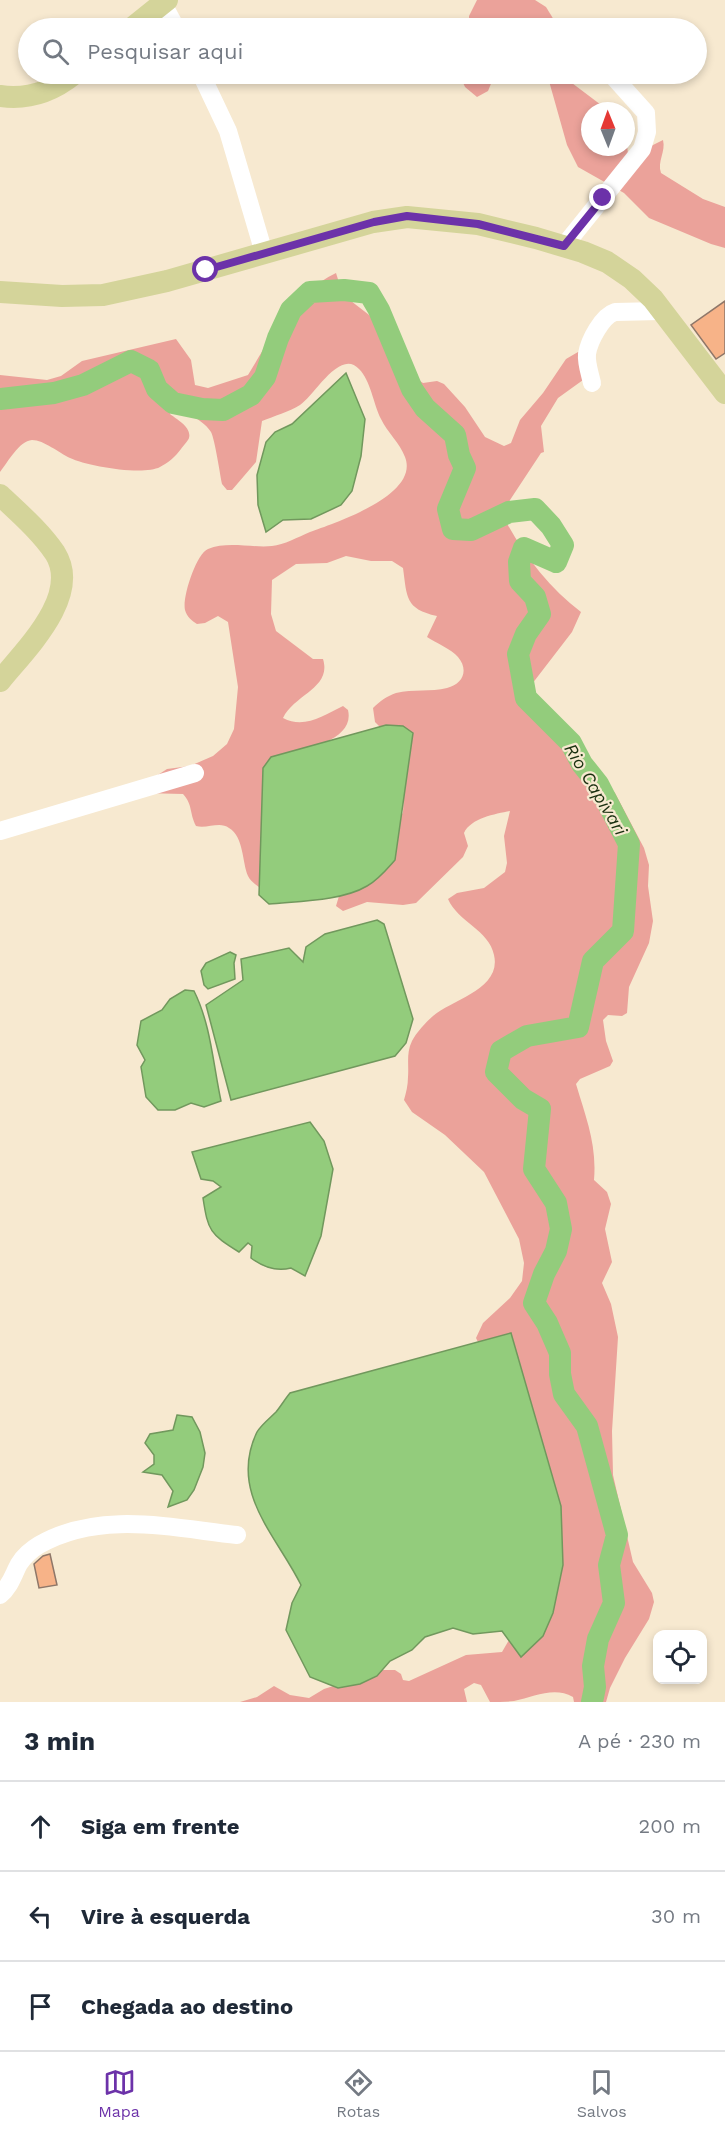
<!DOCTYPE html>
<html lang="pt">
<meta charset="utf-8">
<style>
:root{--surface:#fff;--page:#f6f6f7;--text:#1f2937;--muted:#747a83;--line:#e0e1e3;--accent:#6c32a9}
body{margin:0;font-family:"Work Sans",sans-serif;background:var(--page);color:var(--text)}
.controls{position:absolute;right:18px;bottom:18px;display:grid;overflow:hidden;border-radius:12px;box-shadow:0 3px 9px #0003}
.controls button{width:54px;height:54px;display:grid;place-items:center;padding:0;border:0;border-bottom:2px solid var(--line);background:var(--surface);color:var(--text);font:30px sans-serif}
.compass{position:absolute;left:581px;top:102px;width:54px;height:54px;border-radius:50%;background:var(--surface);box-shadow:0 3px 9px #0003;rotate:359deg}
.stop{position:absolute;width:18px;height:18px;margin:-14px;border:4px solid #6c32a9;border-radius:50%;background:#fff}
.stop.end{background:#6c32a9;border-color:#fff;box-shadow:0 2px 6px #0008}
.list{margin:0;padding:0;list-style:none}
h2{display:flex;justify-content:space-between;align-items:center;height:78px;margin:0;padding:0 24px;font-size:26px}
h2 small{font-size:20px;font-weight:400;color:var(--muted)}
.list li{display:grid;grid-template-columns:39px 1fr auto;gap:18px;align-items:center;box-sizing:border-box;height:90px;padding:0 24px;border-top:2px solid var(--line)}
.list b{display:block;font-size:22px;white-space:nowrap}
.list em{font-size:20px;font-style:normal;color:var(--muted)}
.icon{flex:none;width:33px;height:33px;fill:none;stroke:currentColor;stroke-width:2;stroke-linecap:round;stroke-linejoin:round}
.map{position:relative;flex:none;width:725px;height:1702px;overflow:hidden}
.search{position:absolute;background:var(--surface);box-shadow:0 3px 9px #0003;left:18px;right:18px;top:18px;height:66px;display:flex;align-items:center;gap:15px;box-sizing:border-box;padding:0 21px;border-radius:33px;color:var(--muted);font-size:22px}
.sheet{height:348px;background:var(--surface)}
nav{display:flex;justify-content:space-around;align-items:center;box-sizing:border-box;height:84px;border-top:2px solid var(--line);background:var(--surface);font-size:16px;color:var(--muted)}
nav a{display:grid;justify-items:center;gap:3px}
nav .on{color:var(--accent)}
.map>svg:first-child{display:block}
.green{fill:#eba29a}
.water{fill:#93cc7c;stroke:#71985d;stroke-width:1.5}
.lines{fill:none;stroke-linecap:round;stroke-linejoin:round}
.river{stroke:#93cc7c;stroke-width:22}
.building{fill:#f7b388;stroke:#8f7769;stroke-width:1.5}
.minor{stroke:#fff;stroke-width:18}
.major{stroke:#d4d49a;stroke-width:22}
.route{stroke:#6c32a9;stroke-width:8}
.labels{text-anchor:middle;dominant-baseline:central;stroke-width:4.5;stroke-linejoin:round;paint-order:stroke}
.water-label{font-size:18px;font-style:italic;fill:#1a3010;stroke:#f7e9d0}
</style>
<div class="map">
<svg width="725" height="1702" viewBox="0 0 725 1702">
<rect width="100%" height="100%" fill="#f7e9d0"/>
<g class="green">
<polygon points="477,0 535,0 546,7 554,20 551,28 469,28 469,16"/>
<polygon points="459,74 495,74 488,91 477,97 465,87"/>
<path d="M547,74H560L609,111H590V147H626V136L628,154H635L663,140C666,152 657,161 661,173L703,199L725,207V248L711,244L649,218L624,193L578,167L567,145Z"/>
<path d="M336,273L341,289L351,301L386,328L400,347L417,379L423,383L437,381L444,384L465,407L485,437L504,446L511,443L520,420L543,393L566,359L578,352L582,353L583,380L558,398L541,426L544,452L541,453L510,500L503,516C522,553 548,587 581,612L572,632L532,684V693L581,757L615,793L644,848L649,865L648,886L653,921L649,943L629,987L627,1013L622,1016L608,1015L603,1020L606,1041L613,1061L610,1066L580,1079L576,1084C586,1118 597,1144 594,1180L607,1192L611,1204L605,1229L612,1262L602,1283L611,1304L618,1337L612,1431L613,1475L633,1562L652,1593L654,1602L649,1619L625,1658L610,1688L606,1702H574L573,1697C554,1686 534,1697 514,1701C506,1702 498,1702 490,1702L481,1685L474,1683L464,1689L467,1702H240L257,1697L274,1686L290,1695L309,1698L324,1689L383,1670H395L401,1674L403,1680L409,1681L466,1655L502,1652L531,1602L479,1344L476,1338L483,1323L510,1298L522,1281L524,1263L519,1239L484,1172L445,1135L412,1112L404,1100C406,1093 408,1085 408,1077C409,1065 406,1053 412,1041C416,1033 426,1022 433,1016C452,1000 502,989 494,955C489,930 458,922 448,899L457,893L484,888L505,872L507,863L504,836L510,811C495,814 471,818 464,833L468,846L463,857L416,903L403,905L367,902L343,911L336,906L339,896L366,873L388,847L403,812L405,779L397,744L375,722L373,708C380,701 387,696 396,693C413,689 431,692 447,688C463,684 469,670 458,657C451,649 436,643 427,637L437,616C405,609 407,597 403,568L392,561H371L346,556L327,563L296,564L272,580L271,614L276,631L313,659H323C332,688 295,694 283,718C304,729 323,716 343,706L348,710C355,739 309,748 289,756L270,895C264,890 252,884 248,876C242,862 244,837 229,828C220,821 207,829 196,826C189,812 193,805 183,794L142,793L135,790L167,769L190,766L213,756L227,744L234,729L238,687L228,622L218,616L205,623L197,624C192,621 187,617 185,610C182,598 196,554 208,549C227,541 252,548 272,546C284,545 298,537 310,532C335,523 420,495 405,457C400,443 387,432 381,419C373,403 371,381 359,369C340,348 314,396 300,405C289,412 274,416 262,421L256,462L232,490H227L222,484C220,474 215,440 211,432C205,422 182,407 171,411L170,414C176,419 192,427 189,438C188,441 183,446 181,449C176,456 168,463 160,467C143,476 87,466 70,458C59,453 44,440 32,440C19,441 8,462 0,472V375L47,380L61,376L82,361L176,339L191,360L195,385L208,388L248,375C274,333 290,296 336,273Z"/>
</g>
<g class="water">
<polygon points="346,373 365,419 361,456 352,491 341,505 311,519 283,520 266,532 258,505 257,475 266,442 275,432 292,424"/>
<path d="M386,725L403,726L413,733L395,860C387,869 378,880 367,886C342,901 298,901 269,904L259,895L263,768L271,757Z"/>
<polygon points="377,920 384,924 413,1019 406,1043 395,1056 231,1100 206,1005 243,980 241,959 289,948 303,962 306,947 325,934"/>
<polygon points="230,952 236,955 234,963 235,979 208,989 204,985 201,971 206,963"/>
<path d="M185,990L194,991C211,1025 213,1064 221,1101L204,1107L191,1103L175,1110H158L146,1097L141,1067L145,1060L137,1045L141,1021L162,1010L170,999Z"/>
<path d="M310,1122L324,1141L333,1169L321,1236L305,1276L291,1268C276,1272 263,1267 251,1258L252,1246L248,1243L239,1252C210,1234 208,1231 203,1198L221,1187L213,1181L201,1179L192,1152Z"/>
<path d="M511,1333L561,1506L563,1565L553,1613L543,1636L521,1657L502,1631L473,1634L453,1628L425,1637L412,1650L390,1661L377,1676L360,1684L338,1688L310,1677L286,1630L292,1603L301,1585C277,1536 228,1492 257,1432C261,1425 270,1418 276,1412C281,1406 285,1399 290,1393Z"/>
<polygon points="177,1415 192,1417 200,1432 205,1453 203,1467 194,1490 187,1500 168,1507 173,1491 162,1475 143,1472 154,1464 154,1455 145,1443 150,1434 173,1430"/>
</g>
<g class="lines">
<polyline class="river" points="0,399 54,393 83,385 131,361 149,370 157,389 173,403 202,409 223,410 251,395 265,377 278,338 291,310 310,292 344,290 369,293 379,310 412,389 425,408 455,435 459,455 465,468 448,509 453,529 471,530 509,512 535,509 551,526 563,545 556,562 524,548 519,562 520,581 535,597 540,614 526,634 518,654 526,698 571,743 582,764 598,784 629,844 623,931 593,961 578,1027 527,1036 501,1051 496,1072 523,1099 540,1109 534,1169 556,1203 561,1229 556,1251 544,1274 534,1303 547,1323 560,1353 560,1374 564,1394 587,1426 617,1535 609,1565 614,1603 598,1639 593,1666 595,1687 592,1702"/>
</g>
<g class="building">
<polygon points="725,301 725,353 716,359 691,325"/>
<polygon points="50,1554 57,1585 39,1588 34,1564 43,1556"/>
</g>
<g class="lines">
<g class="minor">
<polyline points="163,4 176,28"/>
<polyline points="201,74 228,131 264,253"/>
<polyline points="564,246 642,149 647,132 646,113 611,74"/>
<path d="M592,383C590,374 586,363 587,354C589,341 602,316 615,312L660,311"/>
<polyline points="0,831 195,773"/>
<path d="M0,1595C10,1587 13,1575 19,1564C23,1557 32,1549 39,1545C100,1510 172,1528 237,1535"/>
</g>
<g class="major">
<polyline points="132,28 167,0"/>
<path d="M0,96C28,100 53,91 74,74"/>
<polyline points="0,292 62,296 103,295 167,281 373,222 407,217 478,224 536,238 583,252 607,262 632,279 653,299 725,393"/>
<path d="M0,495C19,513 40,531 55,553C82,596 25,650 0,681"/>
</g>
</g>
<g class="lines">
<polyline class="route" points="206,270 374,222 407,216 478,224 564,246 603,198"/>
</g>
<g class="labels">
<g class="water-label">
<text transform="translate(596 789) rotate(59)">Rio Capivari</text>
</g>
</g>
</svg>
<div class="controls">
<button><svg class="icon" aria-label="locate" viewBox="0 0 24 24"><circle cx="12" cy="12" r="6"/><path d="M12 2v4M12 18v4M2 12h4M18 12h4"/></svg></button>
</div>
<svg class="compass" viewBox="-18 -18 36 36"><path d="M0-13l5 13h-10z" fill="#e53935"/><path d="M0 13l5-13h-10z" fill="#747a83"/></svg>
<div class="stop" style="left:206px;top:270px"></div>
<div class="stop end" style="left:603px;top:198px"></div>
<div class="search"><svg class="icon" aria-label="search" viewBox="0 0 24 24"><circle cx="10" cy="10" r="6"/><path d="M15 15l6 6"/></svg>Pesquisar aqui</div>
</div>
<section class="sheet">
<h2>3 min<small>A pé · 230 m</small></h2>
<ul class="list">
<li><svg class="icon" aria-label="ahead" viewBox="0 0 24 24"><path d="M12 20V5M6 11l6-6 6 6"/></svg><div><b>Siga em frente</b></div><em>200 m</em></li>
<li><svg class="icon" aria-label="left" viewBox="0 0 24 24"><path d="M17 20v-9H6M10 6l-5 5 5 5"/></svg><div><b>Vire à esquerda</b></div><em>30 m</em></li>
<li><svg class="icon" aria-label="arrive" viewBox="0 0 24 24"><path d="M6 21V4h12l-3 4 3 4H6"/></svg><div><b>Chegada ao destino</b></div></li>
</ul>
</section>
<nav>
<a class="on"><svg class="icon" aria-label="map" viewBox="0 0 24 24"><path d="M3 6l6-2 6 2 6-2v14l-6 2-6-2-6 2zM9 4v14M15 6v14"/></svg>Mapa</a>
<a><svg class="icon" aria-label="directions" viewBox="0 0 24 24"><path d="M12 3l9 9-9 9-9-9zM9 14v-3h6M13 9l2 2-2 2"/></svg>Rotas</a>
<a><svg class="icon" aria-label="saved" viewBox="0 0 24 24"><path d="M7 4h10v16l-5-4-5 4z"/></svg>Salvos</a>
</nav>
